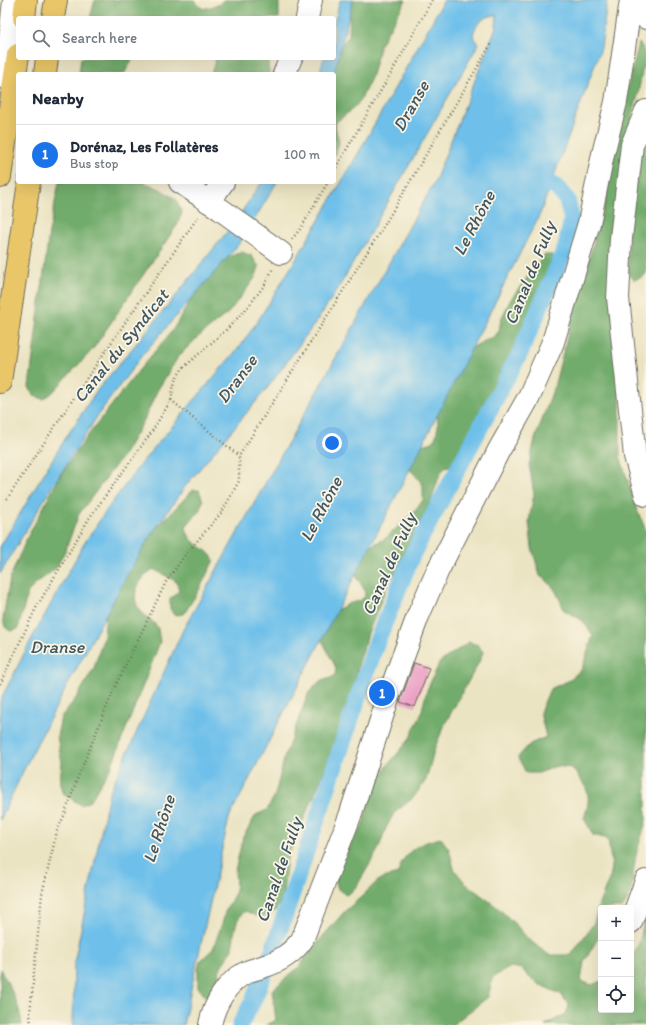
<!DOCTYPE html>
<meta charset="utf-8">
<style>
:root{--surface:#fff;--page:#f6f6f7;--text:#1f2937;--muted:#747a83;--line:#e0e1e3;--accent:#1a73e8}
body{margin:0;font-family:Itim,sans-serif;background:var(--page);color:var(--text)}
.controls{position:absolute;right:12px;bottom:12px;display:grid;overflow:hidden;border-radius:4px;box-shadow:0 4px 16px #0002}
.controls button{width:36px;height:36px;display:grid;place-items:center;padding:0;border:0;border-bottom:1px solid var(--line);background:var(--surface);color:var(--text);font:20px sans-serif}
.you{position:absolute;left:332px;top:443px;width:14px;height:14px;margin:-10px;border:3px solid #fff;border-radius:50%;background:#1a73e8;box-shadow:0 0 0 6px #1a73e833}
.badge{display:grid;place-items:center;width:26px;height:26px;border-radius:50%;background:var(--accent);color:#fff;font-size:13px;font-weight:700}
.pin{position:absolute;translate:-50% -50%;border:2px solid #fff;box-shadow:0 1px 4px #0006}
.list{margin:0;padding:0;list-style:none}
h2{display:flex;justify-content:space-between;align-items:center;height:52px;margin:0;padding:0 16px;font-size:17px}
h2 small{font-size:13px;font-weight:400;color:var(--muted)}
.list li{display:grid;grid-template-columns:26px 1fr auto;gap:12px;align-items:center;box-sizing:border-box;height:60px;padding:0 16px;border-top:1px solid var(--line)}
.list b{display:block;font-size:15px;white-space:nowrap}
.list p{margin:0;font-size:13px;white-space:nowrap;color:var(--muted)}
.list em{font-size:13px;font-style:normal;color:var(--muted)}
.icon{flex:none;width:22px;height:22px;fill:none;stroke:currentColor;stroke-width:2;stroke-linecap:round;stroke-linejoin:round}
.map{position:relative;flex:none;width:646px;height:1025px;overflow:hidden}
.search{position:absolute;background:var(--surface);box-shadow:0 4px 16px #0002;left:16px;top:16px;width:320px;height:44px;display:flex;align-items:center;gap:10px;box-sizing:border-box;padding:0 14px;border-radius:4px;color:var(--muted);font-size:15px}
.panel{position:absolute;background:var(--surface);box-shadow:0 4px 16px #0002;left:16px;top:72px;width:320px;height:112px;border-radius:4px}
.map>svg:first-child{display:block}
.forest{fill:#72ac6c;stroke:#4e6c4c}
.water{fill:#6ec0ea;stroke:#4c768a}
.lines{fill:none;stroke-linecap:round;stroke-linejoin:round}
.canal{stroke:#6ec0ea;stroke-width:17}
.building{fill:#eba1c6}
.minor-casing{stroke:#6e6c60;stroke-width:24}
.highway-casing{stroke:#6e6c60;stroke-width:24}
.path{stroke:#6e6c60;stroke-width:2.5;stroke-dasharray:1 3;stroke-linecap:butt}
.minor{stroke:#fff;stroke-width:22}
.highway{stroke:#e9c769;stroke-width:22}
.labels{text-anchor:middle;dominant-baseline:central;stroke-width:3.5;stroke-linejoin:round;paint-order:stroke}
.water-label{font-size:18px;font-style:italic;fill:#3f5864;stroke:#fcf5e5}
</style>
<div class="map">
<svg width="646" height="1025" viewBox="0 0 646 1025">
<rect width="100%" height="100%" fill="#fcf5e5"/>
<filter id="ink" filterUnits="userSpaceOnUse"><feTurbulence type="fractalNoise" baseFrequency=".025" numOctaves="2"/><feDisplacementMap in="SourceGraphic" scale="8" xChannelSelector="R" yChannelSelector="G"/><feConvolveMatrix kernelMatrix="1 2 1 2 8 2 1 2 1" color-interpolation-filters="sRGB"/></filter>
<filter id="wash" filterUnits="userSpaceOnUse"><feTurbulence type="fractalNoise" baseFrequency=".012" numOctaves="4" result="noise"/><feDisplacementMap in="SourceGraphic" scale="16" xChannelSelector="R" yChannelSelector="G"/><feGaussianBlur stdDeviation="0.9" result="paint"/><feColorMatrix in="noise" values="0 0 0 0 0 0 0 0 0 0 0 0 0 0 0 0 0 1.4 0 .05"/><feComposite in="paint" operator="in"/></filter>
<g filter="url(#wash)">
<rect width="100%" height="100%" fill="#ebe4c3"/>
<g class="forest">
<polygon points="95,0 194,0 203,9 218,5 223,0 279,0 279,18 90,18"/>
<path d="M353,0H406L381,43L371,78L361,99L355,107L336,122C333,137 345,137 334,155V74H331L338,49L349,36L350,10Z"/>
<path d="M639,43L642,46L645,57L637,99L624,149L620,407V456L637,510L646,530V821C643,834 637,847 635,861C632,877 634,895 622,908H601V933L584,962L581,981L592,985L601,981V1010H631V960L639,943L646,913V1025H545L566,1014L569,1006L561,994L540,985L529,977L522,969L511,967L493,977L488,997L452,1025H267L276,1020L272,990L300,966L311,950L344,912L360,898L380,879L398,874C404,850 419,843 441,838L449,849L454,869L466,884L497,907L517,926L528,939L549,955H571L594,923L599,904L610,877L612,867L608,839L593,835L584,818C593,793 587,788 572,768L556,766L539,773H526L518,757L530,744L546,737L540,712L550,689L568,681L582,669L593,635L582,620L564,610C558,595 555,585 540,576L532,548L529,521L534,494L529,465L535,439L554,387L567,337L605,203L623,105Z"/>
<polygon points="81,58 133,58 124,74 79,74"/>
<polygon points="216,58 269,58 268,67 270,74 211,74"/>
<polygon points="646,134 646,273 644,276 634,280 628,273 629,192"/>
<polygon points="59,182 144,182 160,189 176,199 182,213 177,225 93,349 52,393 44,399 34,396 29,387 49,233"/>
<polygon points="242,252 252,256 259,267 255,278 229,312 198,337 178,357 157,391 144,420 124,454 79,514 65,551 56,568 38,582 28,592 18,629 10,631 5,627 3,619 10,578 27,538 60,476 89,434 140,369 172,331 194,295 228,257"/>
<path d="M544,255H552L556,261L555,273L513,352L473,435L468,453L456,464L445,467L440,474L430,504L410,540L397,570L389,581L368,633L358,666L354,685L336,744L287,859L282,899L275,911L266,916H256L246,911C232,919 236,937 231,951C230,957 223,961 221,967C215,982 224,984 207,997L198,989V969L200,961L213,949L223,921L225,912L236,891L235,870L243,837L256,815L267,810L275,795L285,755L309,692L321,681L331,678L335,675L336,668L318,632C325,619 335,610 348,604C356,601 360,602 365,596L364,589L353,571L361,551L386,538L416,510L423,500V485L416,476L402,461L408,449L433,442L436,436L438,426L436,394L453,359L487,339L494,337L499,331L501,319L511,299Z"/>
<path d="M193,490H199L203,501L199,511L186,526C188,546 206,545 214,560L199,590L184,614L175,615L170,609V599L179,591L176,581L153,569C141,578 129,593 139,609C144,616 155,621 158,629C159,633 159,638 160,642L111,767L90,801L81,805L63,793L60,780L62,763L57,736L61,717L77,697L94,668L104,636L107,597L135,550Z"/>
<polygon points="469,642 478,645 483,652 479,662 446,722 435,747 426,780 414,797 394,813 386,828 378,850 355,889 346,895 338,889 335,878 341,857 362,827 372,791 387,766 409,740 421,714 427,690 440,662"/>
<path d="M0,969C10,987 20,1004 22,1025H0Z"/>
</g>
<g class="water">
<polygon points="340,0 353,0 334,73 333,74 319,74 324,58 334,58 334,23"/>
<path d="M444,0H607L601,48L540,214L388,512L229,818L183,1025H73L74,963L109,793L183,630L435,181L496,27L497,15C484,16 476,22 473,35L478,44L474,52L342,282L321,315L269,386L187,484L151,535L126,577L66,688L28,761L0,820V701L32,638L85,542L111,504L142,462L241,345L257,322L295,261L359,152Z"/>
<polygon points="262,182 277,182 244,237 234,250 143,354 100,412 48,493 0,574 0,547 58,450 95,393 161,314 231,227"/>
</g>
<g class="lines">
<polyline class="canal" points="240,1025 253,1001 272,953 377,641 413,553 519,355 565,250 572,220 567,200 557,188 533,170"/>
</g>
<g id="blocks">
<polygon class="building" points="414,663 429,668 415,707 400,702"/>
</g>
</g>
<g filter="url(#ink)">
<use href="#blocks" fill-opacity="0" stroke="#6e6c60" stroke-width="1"/>
<g class="lines">
<g class="minor-casing">
<g id="minor">
<polyline points="631,0 643,9 646,18"/>
<polyline points="307,18 311,0"/>
<polyline points="284,74 291,58"/>
<polyline points="6,78 14,0"/>
<polyline points="646,111 632,145 621,238 618,298 635,456 646,495"/>
<polyline points="180,182 220,209 281,253"/>
<polyline points="209,202 223,182"/>
<polyline points="631,922 646,881"/>
<path d="M210,1025C214,1005 226,983 245,973C250,970 257,969 262,967C279,962 292,954 302,940L350,816L389,695L418,616L438,570L499,450L529,397L553,342L589,223L603,154L616,102L631,0"/>
</g>
</g>
<g class="highway-casing">
<g id="highway">
<polyline points="24,18 26,0"/>
<polyline points="53,18 56,0"/>
<polyline points="45,74 47,58"/>
<polyline points="0,177 18,55"/>
<polyline points="0,382 29,182"/>
</g>
</g>
<g class="path">
<polyline points="334,171 401,56 432,0"/>
<polyline points="292,239 301,228 328,182"/>
<polyline points="171,400 239,456"/>
<polyline points="7,499 89,375 198,217"/>
<polyline points="0,684 36,608 90,517 151,433 171,400 173,389 176,378 183,368 226,330 248,307 266,283 273,268"/>
<polyline points="31,1025 30,1013 42,894 57,831 65,814 76,782 114,689 166,582 185,555 222,512 239,481 239,456 385,224 491,44"/>
</g>
<use href="#minor" class="minor"/>
<use href="#highway" class="highway"/>
</g>
</g>
<g class="labels">
<g class="water-label">
<text transform="translate(411 106) rotate(-60)">Dranse</text>
<text transform="translate(474 223) rotate(-62)">Le Rhône</text>
<text transform="translate(530 273) rotate(-68)">Canal de Fully</text>
<text transform="translate(121 346) rotate(-51)">Canal du Syndicat</text>
<text transform="translate(237 379) rotate(-53)">Dranse</text>
<text transform="translate(321 509) rotate(-62)">Le Rhône</text>
<text transform="translate(389 564) rotate(-66)">Canal de Fully</text>
<text x="57" y="647">Dranse</text>
<text transform="translate(159 829) rotate(-72)">Le Rhône</text>
<text transform="translate(279 870) rotate(-71)">Canal de Fully</text>
</g>
</g>
</svg>
<div class="controls">
<button>+</button>
<button>−</button>
<button><svg class="icon" aria-label="locate" viewBox="0 0 24 24"><circle cx="12" cy="12" r="6"/><path d="M12 2v4M12 18v4M2 12h4M18 12h4"/></svg></button>
</div>
<div class="you"></div>
<div class="pin badge" style="left:382px;top:693px">1</div>
<div class="search"><svg class="icon" aria-label="search" viewBox="0 0 24 24"><circle cx="10" cy="10" r="6"/><path d="M15 15l6 6"/></svg>Search here</div>
<section class="panel">
<h2>Nearby<small></small></h2>
<ul class="list">
<li><span class="badge">1</span><div><b>Dorénaz, Les Follatères</b><p>Bus stop</p></div><em>100 m</em></li>
</ul>
</section>
</div>
